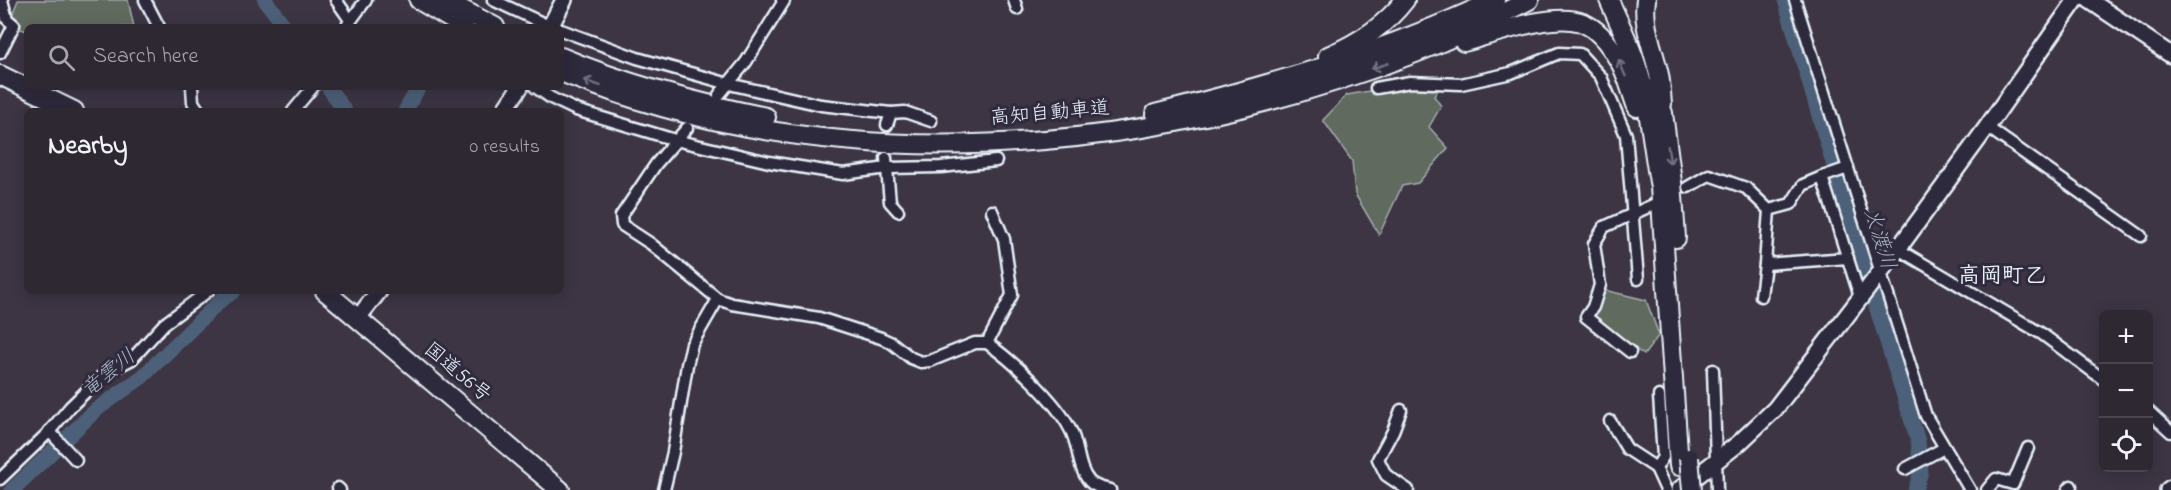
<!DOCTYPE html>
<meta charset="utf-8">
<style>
:root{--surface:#2e2833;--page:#36303b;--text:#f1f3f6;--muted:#a7a6ac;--line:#49444e}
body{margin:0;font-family:"Indie Flower","Klee One",sans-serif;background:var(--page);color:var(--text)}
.controls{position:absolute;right:18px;bottom:18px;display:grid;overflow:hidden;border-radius:9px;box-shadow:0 3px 15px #0003}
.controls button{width:54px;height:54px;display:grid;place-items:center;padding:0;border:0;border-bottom:2px solid var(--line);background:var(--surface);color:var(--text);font:30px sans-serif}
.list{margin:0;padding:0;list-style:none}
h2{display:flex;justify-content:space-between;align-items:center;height:78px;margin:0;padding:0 24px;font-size:26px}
h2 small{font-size:20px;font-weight:400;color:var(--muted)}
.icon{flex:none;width:33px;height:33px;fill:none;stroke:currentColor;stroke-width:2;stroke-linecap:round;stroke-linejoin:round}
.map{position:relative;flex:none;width:2171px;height:490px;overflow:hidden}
.search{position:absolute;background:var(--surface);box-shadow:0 3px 15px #0003;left:24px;top:24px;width:540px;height:66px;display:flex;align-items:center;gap:15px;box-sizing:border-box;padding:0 21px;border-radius:9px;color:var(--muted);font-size:22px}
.panel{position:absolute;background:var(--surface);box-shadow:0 3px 15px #0003;left:24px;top:108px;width:540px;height:186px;border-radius:9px}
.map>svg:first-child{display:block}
.green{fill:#616b5f;stroke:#a4aeac;stroke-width:1.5}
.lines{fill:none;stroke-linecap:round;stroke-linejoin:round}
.river{stroke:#4e6179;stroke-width:15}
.street-casing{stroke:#e8f1f8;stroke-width:15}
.secondary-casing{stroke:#e8f1f8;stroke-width:20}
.highway-casing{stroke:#e8f1f8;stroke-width:22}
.street{stroke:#2f2a3d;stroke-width:10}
.secondary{stroke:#2f2a3d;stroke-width:15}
.highway{stroke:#2f2a3d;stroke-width:18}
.highway-bridge-casing{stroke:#e8f1f8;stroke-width:22;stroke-linecap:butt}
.highway-bridge{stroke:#2f2a3d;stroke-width:18}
.oneway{stroke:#70707e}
.labels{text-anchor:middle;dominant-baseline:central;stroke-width:6;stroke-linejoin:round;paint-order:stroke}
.street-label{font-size:20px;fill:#e8f1f8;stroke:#2f2a3d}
.water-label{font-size:21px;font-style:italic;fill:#aab7c5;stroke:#2f2a3d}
.quarter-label{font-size:22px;font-weight:bold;fill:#e8f1f8;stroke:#2f2a3d}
</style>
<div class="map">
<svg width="2171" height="490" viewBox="0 0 2171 490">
<rect width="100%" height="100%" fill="#3d3544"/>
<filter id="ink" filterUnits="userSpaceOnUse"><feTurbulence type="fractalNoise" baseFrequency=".0167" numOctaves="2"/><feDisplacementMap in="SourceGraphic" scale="12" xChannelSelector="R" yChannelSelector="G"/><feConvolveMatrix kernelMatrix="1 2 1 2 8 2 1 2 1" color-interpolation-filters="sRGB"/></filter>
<g filter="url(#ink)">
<g class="green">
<polygon points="18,0 128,0 134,27 27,27 27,31 8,25"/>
<polygon points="1392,87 1440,87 1434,96 1441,106 1429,127 1448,148 1418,183 1402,186 1379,235 1355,194 1352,161 1323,120 1347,95"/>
<polygon points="1604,290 1646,300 1659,335 1644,355 1591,316"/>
</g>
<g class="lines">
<g class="river">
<polyline points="265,0 285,27"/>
<polyline points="1785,0 1860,255 1918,441 1921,472 1915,490"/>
<polyline points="328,87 345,111"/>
<polyline points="405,111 419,87"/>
<polyline points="12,490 96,410 142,377 221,300 234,291"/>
</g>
<g class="street-casing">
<g id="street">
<polyline points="145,0 159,27"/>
<polyline points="336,0 350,20"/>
<polyline points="493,0 551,27"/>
<polyline points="1014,0 1017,9"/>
<polyline points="1795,0 1926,416 1970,490"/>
<polyline points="346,27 366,0"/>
<polyline points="561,30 637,58 729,84 821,105 891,113 905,112 931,121"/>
<polyline points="0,53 14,25 7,19 2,0"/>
<polyline points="192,87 193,102 199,111"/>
<polyline points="535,87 551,98 576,110 675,140 769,162 843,174 887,168 941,167 996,161"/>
<polyline points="1376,88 1410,82 1461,84 1511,73 1559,53 1580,54 1601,77 1626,135 1638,279"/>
<polyline points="719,95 746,62 784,1 782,0"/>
<polyline points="293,111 313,87"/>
<polyline points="887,125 891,113"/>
<polyline points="1987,127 2141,236"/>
<path d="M687,128L656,164L621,216L622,225L651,244L718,299L732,304L819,318L881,338L892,343L911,358L921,362L930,361L975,343H987C1013,361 1056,401 1070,429C1079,444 1077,467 1089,481C1094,487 1102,488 1110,490"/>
<polyline points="886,158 890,202 898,211"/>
<polyline points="1848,168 1822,177 1860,297"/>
<polyline points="1822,177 1803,185 1791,204 1769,210 1765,264 1848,258"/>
<polyline points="1688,187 1709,175 1746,188 1769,210"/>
<polyline points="1898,249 2042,334 2104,380"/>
<polyline points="1761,296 1765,264"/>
<polyline points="987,343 1012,295 1004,239 992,211"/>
<polyline points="1630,352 1586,317 1593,307 1600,285 1594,244 1604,227 1655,204"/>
<polyline points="1713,370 1717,490"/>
<polyline points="1659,396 1663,457 1656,468 1666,490"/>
<polyline points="1401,410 1393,431 1378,459 1386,475 1408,490"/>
<polyline points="2148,411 2171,432"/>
<polyline points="1610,421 1627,449 1656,468"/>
<polyline points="49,431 76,460"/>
<polyline points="1905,469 1944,448"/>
<polyline points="0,479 48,433 70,407 105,373 132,359 164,324 208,291"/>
<polyline points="338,488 340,490"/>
<polyline points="664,490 673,452 687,365 692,344 718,299"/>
<polyline points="1987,490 1996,479 2013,484 2028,448"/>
<polyline points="2068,490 2071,486"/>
</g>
</g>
<g class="secondary-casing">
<g id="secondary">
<polyline points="2089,0 2171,55"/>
<polyline points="550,27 564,0"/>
<polyline points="504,111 520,87"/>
<polyline points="358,318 379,291"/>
<polyline points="1679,490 1739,443 1775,409 1898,249 1987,127 2076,0"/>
<polyline points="2168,490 2171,488"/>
</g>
</g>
<g class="highway-casing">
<g id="highway">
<polyline points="419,0 464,27"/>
<polyline points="444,0 495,27"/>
<path d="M1609,0C1618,21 1629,42 1636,64C1650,104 1652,146 1660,187L1679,466"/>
<path d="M1646,0C1642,26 1654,50 1659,75C1661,85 1661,95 1662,104"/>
<path d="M1464,42C1493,34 1555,11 1583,23C1598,29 1610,45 1618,59C1627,72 1631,92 1637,107"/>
<path d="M1328,56C1359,43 1385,26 1405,0"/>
<path d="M561,57C627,85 696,103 766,117"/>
<path d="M561,72C832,184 1146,157 1415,53C1454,38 1492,19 1529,0"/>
<polyline points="0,75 74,111"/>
<polyline points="1652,89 1663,113 1672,182 1676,238"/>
<path d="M1155,114C1271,85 1386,52 1495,0"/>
<polyline points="325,291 560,490"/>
</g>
</g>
<use href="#street" class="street"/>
<use href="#secondary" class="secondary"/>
<use href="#highway" class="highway"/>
<g class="highway-bridge-casing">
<polyline id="highway-bridge" points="1689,458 1692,490"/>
</g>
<use href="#highway-bridge" class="highway-bridge"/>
</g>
<defs><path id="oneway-shaft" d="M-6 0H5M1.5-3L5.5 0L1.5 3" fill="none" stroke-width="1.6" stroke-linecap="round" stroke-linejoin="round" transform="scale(1.5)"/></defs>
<g class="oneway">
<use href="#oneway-shaft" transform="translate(1380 66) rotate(161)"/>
<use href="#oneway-shaft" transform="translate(1622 68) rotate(-113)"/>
<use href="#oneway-shaft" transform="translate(592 83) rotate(-161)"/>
<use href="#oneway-shaft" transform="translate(1669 155) rotate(82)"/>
</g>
</g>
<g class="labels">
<g class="street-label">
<text transform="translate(1050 114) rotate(-5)">高知自動車道</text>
<text transform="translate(457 373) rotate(40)">国道56号</text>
</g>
<g class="water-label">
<text transform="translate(1879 239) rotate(73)">火渡川</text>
<text transform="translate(109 374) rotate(-39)">竜雲川</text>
</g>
<g class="quarter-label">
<text x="2002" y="277">高岡町乙</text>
</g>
</g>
</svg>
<div class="controls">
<button>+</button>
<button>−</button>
<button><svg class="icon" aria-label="locate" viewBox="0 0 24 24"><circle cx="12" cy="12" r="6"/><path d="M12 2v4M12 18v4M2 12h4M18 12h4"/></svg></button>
</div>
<div class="search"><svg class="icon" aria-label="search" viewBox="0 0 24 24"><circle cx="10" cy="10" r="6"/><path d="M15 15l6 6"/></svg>Search here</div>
<section class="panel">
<h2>Nearby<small>0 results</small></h2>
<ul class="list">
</ul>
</section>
</div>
